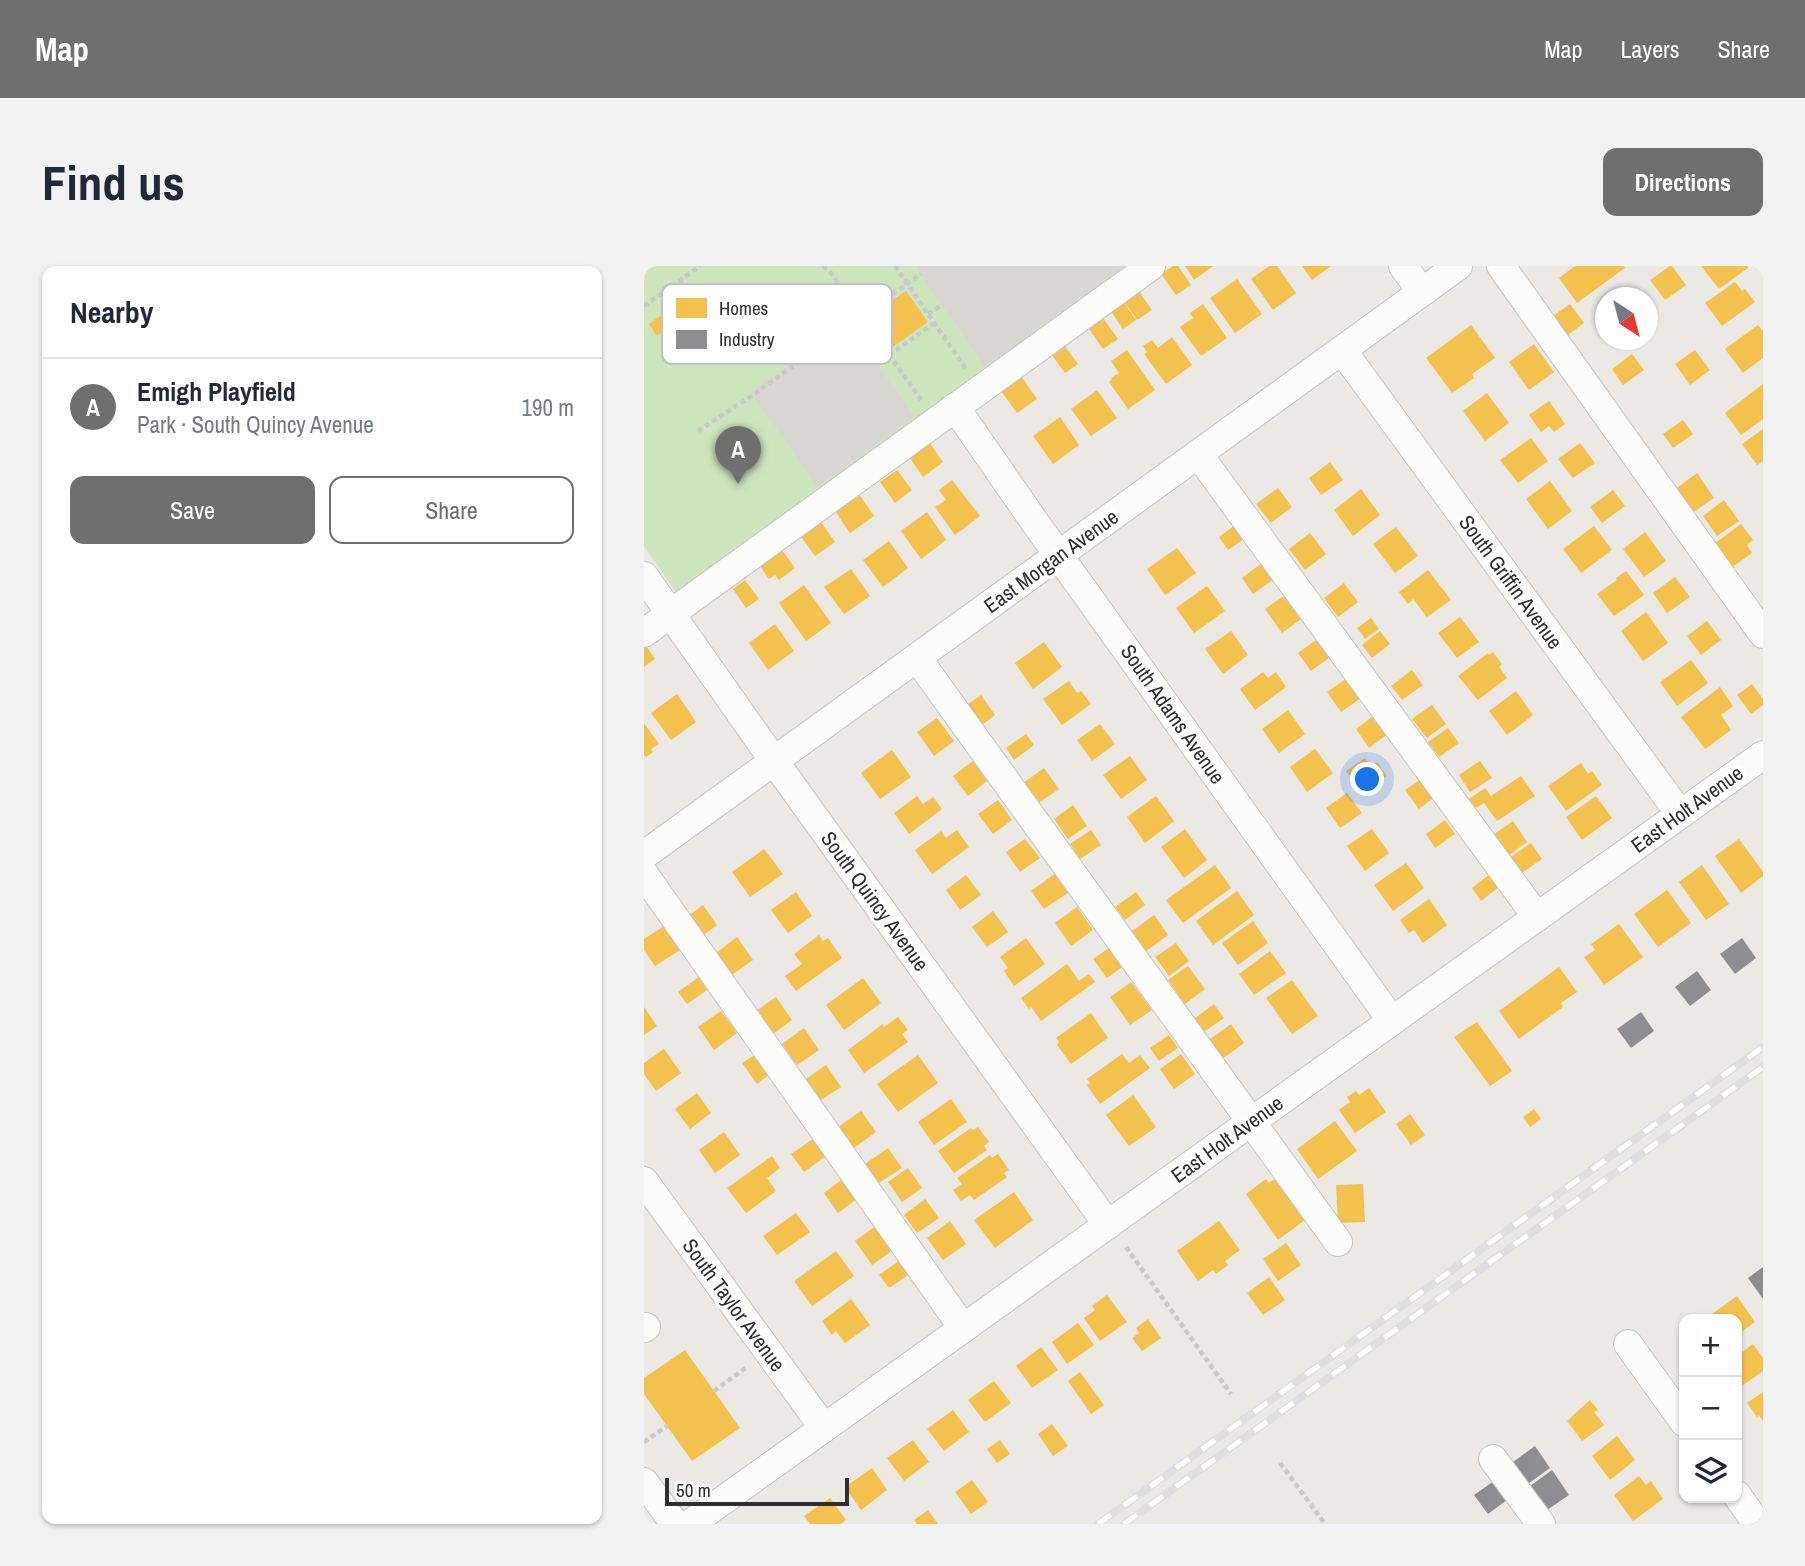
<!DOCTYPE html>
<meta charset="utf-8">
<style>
:root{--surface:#fff;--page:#f2f2f3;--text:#1f2937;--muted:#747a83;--line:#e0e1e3;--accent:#706f6e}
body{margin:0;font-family:"Archivo Narrow",sans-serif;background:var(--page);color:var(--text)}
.controls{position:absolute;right:21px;bottom:21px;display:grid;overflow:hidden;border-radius:14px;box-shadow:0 2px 5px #0004}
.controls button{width:63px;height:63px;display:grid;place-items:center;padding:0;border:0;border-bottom:2px solid var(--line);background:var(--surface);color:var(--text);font:35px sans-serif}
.compass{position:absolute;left:951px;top:21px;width:63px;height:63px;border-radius:50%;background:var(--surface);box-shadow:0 2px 5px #0004;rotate:144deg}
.scale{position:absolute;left:21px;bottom:18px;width:184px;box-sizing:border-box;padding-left:7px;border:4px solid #2e2e2e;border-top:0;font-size:19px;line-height:24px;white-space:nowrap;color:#2e2e2e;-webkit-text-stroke:5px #fff;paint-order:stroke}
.you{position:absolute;left:724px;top:514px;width:24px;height:24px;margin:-18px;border:5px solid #fff;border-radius:50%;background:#1a73e8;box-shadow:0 0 0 10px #1a73e833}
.badge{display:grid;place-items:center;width:46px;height:46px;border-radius:50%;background:var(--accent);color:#fff;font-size:23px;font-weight:700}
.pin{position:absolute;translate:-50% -58px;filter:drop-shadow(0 2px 4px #0008)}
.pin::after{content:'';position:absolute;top:37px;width:24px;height:21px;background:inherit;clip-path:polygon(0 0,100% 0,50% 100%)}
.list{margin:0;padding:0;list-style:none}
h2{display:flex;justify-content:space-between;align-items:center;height:91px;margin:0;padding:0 28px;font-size:30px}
h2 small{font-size:23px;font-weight:400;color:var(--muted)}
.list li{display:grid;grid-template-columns:46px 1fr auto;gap:21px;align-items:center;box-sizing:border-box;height:98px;padding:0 28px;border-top:2px solid var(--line)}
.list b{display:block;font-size:26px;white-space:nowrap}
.list p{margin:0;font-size:23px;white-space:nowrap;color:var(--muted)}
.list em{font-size:23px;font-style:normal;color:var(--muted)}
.actions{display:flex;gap:14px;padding:21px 28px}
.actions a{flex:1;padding:16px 0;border:2px solid var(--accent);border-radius:14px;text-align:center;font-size:24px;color:var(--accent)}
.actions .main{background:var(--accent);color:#fff}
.icon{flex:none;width:38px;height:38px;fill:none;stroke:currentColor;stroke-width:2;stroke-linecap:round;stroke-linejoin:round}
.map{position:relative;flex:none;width:1119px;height:1258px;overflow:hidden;border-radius:14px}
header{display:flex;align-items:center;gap:42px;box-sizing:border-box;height:98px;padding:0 35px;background:var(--accent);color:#fff}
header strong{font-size:33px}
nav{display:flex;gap:38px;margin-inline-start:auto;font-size:24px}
.intro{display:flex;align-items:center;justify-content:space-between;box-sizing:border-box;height:168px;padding:0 42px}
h1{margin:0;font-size:49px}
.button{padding:18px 32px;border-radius:14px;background:var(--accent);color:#fff;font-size:24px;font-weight:700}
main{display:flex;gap:42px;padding:0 42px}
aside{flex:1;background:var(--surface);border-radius:14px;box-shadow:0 2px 5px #0004}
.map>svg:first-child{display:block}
.green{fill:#cee6be}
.plaza{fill:#dad6d2}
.homes{fill:#f2c14e}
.industry{fill:#8d8d92}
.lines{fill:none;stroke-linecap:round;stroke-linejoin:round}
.minor-casing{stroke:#c5c4c5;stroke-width:30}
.path{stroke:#c9c9c8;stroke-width:4.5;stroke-dasharray:5 3.5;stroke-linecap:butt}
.minor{stroke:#fcfcfb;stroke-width:28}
.rail-casing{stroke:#dfdfe1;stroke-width:8}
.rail{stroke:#fff;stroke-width:5;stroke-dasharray:16;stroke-linecap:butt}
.labels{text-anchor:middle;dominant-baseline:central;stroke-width:7;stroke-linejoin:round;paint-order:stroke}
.street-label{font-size:21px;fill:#2e2e2e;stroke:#fff}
.key{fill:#fff;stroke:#c0c0c0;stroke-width:2}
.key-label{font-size:19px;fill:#2e2e2e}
</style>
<header>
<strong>Map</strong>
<nav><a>Map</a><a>Layers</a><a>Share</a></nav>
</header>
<div class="intro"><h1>Find us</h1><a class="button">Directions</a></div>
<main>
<aside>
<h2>Nearby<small></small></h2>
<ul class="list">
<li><span class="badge">A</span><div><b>Emigh Playfield</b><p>Park · South Quincy Avenue</p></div><em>190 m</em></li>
</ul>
<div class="actions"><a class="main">Save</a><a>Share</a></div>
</aside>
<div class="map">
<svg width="1119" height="1258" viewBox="0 0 1119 1258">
<rect width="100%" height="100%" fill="#ece8e4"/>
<polygon class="green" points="0,0 490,0 35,330 0,280"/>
<g class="plaza">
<polygon points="271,0 480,0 341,101"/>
<polygon points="204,57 270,151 173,221 107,126"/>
</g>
<g class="homes">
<polygon points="529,0 534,0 547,19 532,29 517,8"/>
<polygon points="541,0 569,0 550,14"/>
<polygon points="625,0 633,0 652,27 629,44 607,13"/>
<polygon points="658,0 687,0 668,14"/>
<polygon points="931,0 980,0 981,2 933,37 915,12"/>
<polygon points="1026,0 1028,0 1042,19 1021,34 1006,14"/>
<polygon points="1057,0 1103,0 1104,2 1075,23"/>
<polygon points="593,13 618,48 591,67 566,32"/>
<polygon points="1091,16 1098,25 1101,23 1111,36 1078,60 1061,37"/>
<polygon points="494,24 508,44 493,54 479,34"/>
<polygon points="262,25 284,56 246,83 224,51"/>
<polygon points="479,35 492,54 479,63 466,44"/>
<polygon points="559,38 583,72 557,90 536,61 549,52 546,47"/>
<polygon points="926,38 940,57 920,72 906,52"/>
<polygon points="16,50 25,61 13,70 5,58"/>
<polygon points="459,52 474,73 459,83 445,63"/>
<polygon points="827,59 851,92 828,108 830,112 808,127 782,92"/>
<polygon points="1114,59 1119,65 1119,92 1099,107 1081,83"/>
<polygon points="528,71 548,99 522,118 500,88 503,86 499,80 508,74 514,82"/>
<polygon points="890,78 910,106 885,124 865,96"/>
<polygon points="420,79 434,98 421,107 407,88"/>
<polygon points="483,84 511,124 484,143 465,116 468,113 467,112 475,107 467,95"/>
<polygon points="1051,84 1066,104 1046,119 1031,98"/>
<polygon points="988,88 1000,104 979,119 968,103"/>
<polygon points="377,110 393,133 373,147 357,125"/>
<polygon points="1119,118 1119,153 1097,169 1081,147"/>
<polygon points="453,124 473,152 447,170 427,143"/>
<polygon points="843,127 865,157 841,175 819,145"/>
<polygon points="905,135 921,158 910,166 905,160 897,166 885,149"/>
<polygon points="416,151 435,179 409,198 389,170"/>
<polygon points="1039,154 1049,168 1029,182 1019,168"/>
<polygon points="1119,163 1119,195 1113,199 1098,178"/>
<polygon points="887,172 904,195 874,217 856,194"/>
<polygon points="283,173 299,196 279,211 263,188"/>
<polygon points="936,177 951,197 929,212 914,193"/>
<polygon points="686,196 699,214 677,229 665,212"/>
<polygon points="253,204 268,224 251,237 236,216"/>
<polygon points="1053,207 1070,232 1047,248 1030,224"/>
<polygon points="308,214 336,250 311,269 291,241 302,234 295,224"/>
<polygon points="906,215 928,245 904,263 882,233"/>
<polygon points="634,222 648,241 627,257 612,238"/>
<polygon points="717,223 736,249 709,270 690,244"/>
<polygon points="969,224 981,240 958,257 946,241"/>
<polygon points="215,228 230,250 206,267 191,245"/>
<polygon points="1080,234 1095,255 1073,270 1059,250"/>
<polygon points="283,246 302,274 277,293 257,265"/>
<polygon points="176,255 191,276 171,290 156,269"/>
<polygon points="594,257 604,270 584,284 575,271"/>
<polygon points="1097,258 1109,274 1103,279 1108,287 1087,302 1070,278"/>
<polygon points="950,260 968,284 937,307 919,283"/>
<polygon points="752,261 774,290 751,307 729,278"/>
<polygon points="1001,266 1022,295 1000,311 979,283"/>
<polygon points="666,267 682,288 661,304 645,283"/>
<polygon points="245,275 264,302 239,321 219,294"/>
<polygon points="533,282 552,307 521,329 503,303"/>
<polygon points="138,284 151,302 135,314 131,309 125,313 116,300"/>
<polygon points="618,297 630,313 609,328 598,312"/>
<polygon points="207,303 226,330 200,348 180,321"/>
<polygon points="784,304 807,334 783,351 769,333 764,338 755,326"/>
<polygon points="982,305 1000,329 970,350 953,328 973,314 972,312"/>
<polygon points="1031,311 1046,331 1023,347 1009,327"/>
<polygon points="101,314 115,333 102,342 89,323"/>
<polygon points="700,317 714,336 694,351 680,332"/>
<polygon points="160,319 187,357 162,375 135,337"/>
<polygon points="563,320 581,345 550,367 532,342"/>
<polygon points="640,330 646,339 649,336 660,351 638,367 621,343"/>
<polygon points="1002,346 1024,377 999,395 977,365"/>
<polygon points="816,351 835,376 813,392 794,367"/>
<polygon points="727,352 735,363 721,373 713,362"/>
<polygon points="1063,355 1077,374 1057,389 1043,370"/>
<polygon points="131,358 150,385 124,404 105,377"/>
<polygon points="587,365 604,389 579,408 561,383"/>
<polygon points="736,365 746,378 728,392 718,379"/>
<polygon points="676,371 689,389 667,405 654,387"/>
<polygon points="400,376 418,401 389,423 371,397"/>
<polygon points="0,377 11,393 0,401"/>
<polygon points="849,386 858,398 855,401 863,412 834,434 814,410 844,387 845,389"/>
<polygon points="1047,394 1064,417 1033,440 1016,416"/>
<polygon points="768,404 779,419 758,434 747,420"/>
<polygon points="619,406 624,412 632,406 642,421 611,444 596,423"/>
<polygon points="703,412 717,432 697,446 683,426"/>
<polygon points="425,415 433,427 437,425 447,438 418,459 399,433"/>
<polygon points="1108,418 1119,433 1119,439 1107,448 1093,429"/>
<polygon points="1076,421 1089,440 1077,449 1087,464 1061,483 1037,451"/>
<polygon points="872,425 889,449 863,469 845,445"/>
<polygon points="33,428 52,456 27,474 7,447"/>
<polygon points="337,429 351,449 338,459 323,439"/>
<polygon points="788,439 802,458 783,472 768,453"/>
<polygon points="644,444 661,468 635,487 618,463"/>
<polygon points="732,448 745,467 725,482 712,463"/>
<polygon points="293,452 310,475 290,490 273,466"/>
<polygon points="0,457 15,478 7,483 9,486 2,491 0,489"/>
<polygon points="456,458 471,478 448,495 433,474"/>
<polygon points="804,462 815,477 795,491 784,476"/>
<polygon points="382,468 390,479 370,494 362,482"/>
<polygon points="671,483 689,507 663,526 646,501"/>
<polygon points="248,484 267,511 236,533 217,507"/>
<polygon points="486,490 503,514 477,533 459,509"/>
<polygon points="721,492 726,500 733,496 743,510 718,528 702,505"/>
<polygon points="329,495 343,515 324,530 309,510"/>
<polygon points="836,495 848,512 826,526 815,509"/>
<polygon points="937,497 944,508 948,505 958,519 922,545 904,520"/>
<polygon points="400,502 415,523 393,538 378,518"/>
<polygon points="877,510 891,530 853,555 840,537 832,542 825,533 841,522 847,530"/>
<polygon points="779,512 792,530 775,543 761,524"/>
<polygon points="703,527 718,547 696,562 682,542"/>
<polygon points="273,530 279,538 289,531 298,543 265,568 250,547"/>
<polygon points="512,530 530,555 501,577 483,551"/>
<polygon points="952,530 968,552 938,574 922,551"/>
<polygon points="354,534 368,554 349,568 334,548"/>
<polygon points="429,539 443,560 424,573 410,553"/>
<polygon points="801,554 811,568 791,582 782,568"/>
<polygon points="869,555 883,576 864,590 849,569"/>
<polygon points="541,563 563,594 540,612 517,581"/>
<polygon points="728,563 745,587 721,605 703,580"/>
<polygon points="313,564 325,581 288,608 271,584 297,565 302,572"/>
<polygon points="447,564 457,579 436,593 426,578"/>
<polygon points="381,573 396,592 376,606 362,586"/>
<polygon points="1095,573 1119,606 1119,610 1097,627 1071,590"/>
<polygon points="887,577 898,593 878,607 867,591"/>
<polygon points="120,583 139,608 106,631 88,606"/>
<polygon points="762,597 780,622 749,645 730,619"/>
<polygon points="571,599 587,622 539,657 522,634"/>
<polygon points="1058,599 1085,638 1062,654 1035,616"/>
<polygon points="412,607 425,626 400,643 387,625"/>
<polygon points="846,608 855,621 837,635 828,622"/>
<polygon points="322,609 337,629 316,644 302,624"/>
<polygon points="1023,624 1047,657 1014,681 990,648"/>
<polygon points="593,625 610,649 569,679 552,655"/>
<polygon points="152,626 168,650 144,667 127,644"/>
<polygon points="492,626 501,639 481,654 471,641"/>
<polygon points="785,633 803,659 779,677 770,664 765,667 756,654"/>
<polygon points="59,639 73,659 57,671 43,651"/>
<polygon points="433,641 449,664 427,680 411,657"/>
<polygon points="349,645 364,666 343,681 328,661"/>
<polygon points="510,649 524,669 501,686 487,666"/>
<polygon points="609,655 624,677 594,699 578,677"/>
<polygon points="975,658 999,691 960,719 940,691 951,684 947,678"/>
<polygon points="20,660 36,684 11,700 0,684 0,673"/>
<polygon points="175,669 179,675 184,672 198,692 152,725 141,710 158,698 150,688"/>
<polygon points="93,671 109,694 88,709 72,687"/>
<polygon points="382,672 401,698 370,720 360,705 364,702 356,691"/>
<polygon points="532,677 545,695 525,710 511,691"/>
<polygon points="468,680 481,699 463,712 449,693"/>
<polygon points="626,685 642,707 610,729 595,708"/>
<polygon points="423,698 435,715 445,708 451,716 397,755 387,741 385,743 377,732"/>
<polygon points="544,700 561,723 541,738 524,714"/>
<polygon points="915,701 933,726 917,737 919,741 875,773 855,745"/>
<polygon points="55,711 63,724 43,738 34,726"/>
<polygon points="219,712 237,737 200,764 182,739"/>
<polygon points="648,714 674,750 648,768 622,732"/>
<polygon points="487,716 508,744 486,759 466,731"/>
<polygon points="132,731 148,754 129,768 112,745"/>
<polygon points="570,738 580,752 560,766 550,753"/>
<polygon points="0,741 13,760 0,769"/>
<polygon points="77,745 93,767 70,784 54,761"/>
<polygon points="447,747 464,772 427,798 413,779 415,776 412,772"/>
<polygon points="254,751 264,764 258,768 264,776 220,807 204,784 239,758 240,761"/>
<polygon points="833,756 868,805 846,820 810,771"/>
<polygon points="587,758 600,777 578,793 565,774"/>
<polygon points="160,762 175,784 153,799 138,778"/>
<polygon points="525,769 534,782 515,795 506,782"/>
<polygon points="20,783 37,807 12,825 0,808 0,797"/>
<polygon points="112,788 126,808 113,818 98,797"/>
<polygon points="478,788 485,797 496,789 506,802 456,838 443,819 446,817 443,813"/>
<polygon points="537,788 551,808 530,823 516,803"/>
<polygon points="274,789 294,817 254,846 233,818"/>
<polygon points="182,799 197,821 177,834 162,813"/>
<polygon points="725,822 742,846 711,867 695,844 706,836 703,831 712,825 715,829"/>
<polygon points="53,827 67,847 46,863 31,843"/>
<polygon points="489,829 512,861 485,880 462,849"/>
<polygon points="307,833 323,856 290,879 274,856"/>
<polygon points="890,843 897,853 886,861 879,851"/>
<polygon points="217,845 232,866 210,882 194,861"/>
<polygon points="766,848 781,869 767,879 752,858"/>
<polygon points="691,855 713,885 674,913 653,883"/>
<polygon points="334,861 345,876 340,880 343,884 310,907 294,885 327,862 329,864"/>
<polygon points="80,866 96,889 71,907 55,884"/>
<polygon points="169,873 182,890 160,906 147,888"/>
<polygon points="244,882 258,902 235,917 221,898"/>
<polygon points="354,888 365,904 360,907 363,911 330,934 326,929 317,935 309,924 318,918 313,912 346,889 348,892"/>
<polygon points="128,890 136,902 123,912 132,925 102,947 83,922"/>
<polygon points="264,902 278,922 258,936 244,916"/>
<polygon points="200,912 214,932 194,947 180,927"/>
<polygon points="632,912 661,954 634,974 602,928 622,913 625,917"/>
<polygon points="719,918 721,956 694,957 692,919"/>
<polygon points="370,926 389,954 351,982 330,954"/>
<polygon points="281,933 295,952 273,967 260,949"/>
<polygon points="152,947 166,966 133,989 119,970"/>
<polygon points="306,955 322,978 299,994 283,972"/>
<polygon points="575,955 596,984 581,995 584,999 572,1008 569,1004 554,1015 533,985"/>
<polygon points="232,960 249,984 228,999 211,975"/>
<polygon points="642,977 657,999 634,1015 619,993"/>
<polygon points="192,985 210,1010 168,1040 150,1015"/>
<polygon points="256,994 266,1008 245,1022 235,1009"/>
<polygon points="625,1011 641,1034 619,1049 603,1027"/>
<polygon points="463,1029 483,1056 456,1075 440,1052 451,1044 448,1040"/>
<polygon points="1093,1030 1111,1056 1093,1069 1093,1053 1061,1053"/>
<polygon points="207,1033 226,1059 201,1077 192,1065 188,1069 178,1055"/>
<polygon points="504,1053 517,1072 498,1085 488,1072 495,1067 492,1062"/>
<polygon points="434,1057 450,1079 423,1098 408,1076"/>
<polygon points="1109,1078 1119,1092 1119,1105 1095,1122 1093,1119 1093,1090"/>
<polygon points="397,1081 414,1104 388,1122 372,1100"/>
<polygon points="41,1084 96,1162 48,1195 0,1128 0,1112"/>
<polygon points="436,1106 460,1139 447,1148 424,1115"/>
<polygon points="350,1115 367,1137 341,1156 324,1134"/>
<polygon points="1119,1126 1119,1155 1115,1149 1113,1151 1103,1137"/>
<polygon points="946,1134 954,1144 950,1146 960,1159 938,1175 923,1155"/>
<polygon points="309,1144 325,1166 300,1185 283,1163"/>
<polygon points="408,1158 424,1180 409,1190 394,1168"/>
<polygon points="973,1170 991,1194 966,1214 948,1190"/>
<polygon points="269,1174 285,1196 260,1215 243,1192"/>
<polygon points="356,1174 366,1188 353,1197 343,1183"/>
<polygon points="228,1202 243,1224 217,1244 201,1221"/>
<polygon points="995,1210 1002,1219 1007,1215 1019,1233 989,1255 970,1229"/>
<polygon points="328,1214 344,1236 327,1248 311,1226"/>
<polygon points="186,1232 202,1254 197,1258 166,1258 160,1250"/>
<polygon points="284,1244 294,1258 273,1258 270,1254"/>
</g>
<g class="industry">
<polygon points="1098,672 1112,692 1091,708 1076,688"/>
<polygon points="1053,705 1067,724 1046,740 1031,721"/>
<polygon points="997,746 1010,765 987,782 973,763"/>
<polygon points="1119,1001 1119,1033 1104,1012"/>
<polygon points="891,1180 906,1202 885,1217 869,1196"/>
<polygon points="908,1204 925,1229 903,1244 886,1220"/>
<polygon points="850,1215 863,1234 844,1248 830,1229"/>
</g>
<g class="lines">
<g class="minor-casing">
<g id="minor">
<polyline points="759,0 778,26"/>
<polyline points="857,0 1119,368"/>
<polyline points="698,84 1036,548"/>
<polyline points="311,141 390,255 748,755"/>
<polyline points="554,188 893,651"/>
<polyline points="0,310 130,495 464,959"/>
<polyline points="0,367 507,0"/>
<polyline points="273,392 694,976"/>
<polyline points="0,589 814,0"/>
<polyline points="0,608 319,1062"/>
<polyline points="0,915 180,1162"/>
<polyline points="0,1062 2,1061"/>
<polyline points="984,1078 1040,1156"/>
<polyline points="849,1193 897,1258"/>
<polyline points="0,1216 31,1258"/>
<polyline points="1093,1229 1113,1258"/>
<polyline points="46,1258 1119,489"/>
</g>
</g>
<g class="path">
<polyline points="179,0 187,7 278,135"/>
<polyline points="251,0 322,103"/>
<polyline points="34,16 53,22 81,36 107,62 139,84 153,97"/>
<polyline points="0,40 56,0"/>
<polyline points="284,48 298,39"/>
<polyline points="245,89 290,57"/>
<polyline points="54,165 109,129 277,8"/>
<polyline points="482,981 587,1128"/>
<polyline points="70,1125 103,1101"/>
<polyline points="0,1176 23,1160"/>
<polyline points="636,1197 681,1258"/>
</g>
<use href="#minor" class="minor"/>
<g class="rail-casing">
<g id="rail">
<polyline points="454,1258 1119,781"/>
<polyline points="480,1258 1119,801"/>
</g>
</g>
<use href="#rail" class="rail"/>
</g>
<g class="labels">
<g class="street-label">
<text transform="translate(407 295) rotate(-36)">East Morgan Avenue</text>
<text transform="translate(867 316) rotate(54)">South Griffin Avenue</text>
<text transform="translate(529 448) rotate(55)">South Adams Avenue</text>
<text transform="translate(1043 543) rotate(-36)">East Holt Avenue</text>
<text transform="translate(231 635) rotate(54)">South Quincy Avenue</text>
<text transform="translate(583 873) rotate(-36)">East Holt Avenue</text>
<text transform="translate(90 1039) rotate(54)">South Taylor Avenue</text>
</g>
</g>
<rect x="18" y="18" width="230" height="80" rx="10" class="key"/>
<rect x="32" y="32" width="31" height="20" fill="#f2c14e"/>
<rect x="32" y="64" width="31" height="19" fill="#8d8d92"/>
<g class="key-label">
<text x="75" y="49">Homes</text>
<text x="75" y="80">Industry</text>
</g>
</svg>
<div class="controls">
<button>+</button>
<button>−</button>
<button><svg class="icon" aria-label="layers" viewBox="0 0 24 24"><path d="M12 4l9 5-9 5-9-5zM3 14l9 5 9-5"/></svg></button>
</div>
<svg class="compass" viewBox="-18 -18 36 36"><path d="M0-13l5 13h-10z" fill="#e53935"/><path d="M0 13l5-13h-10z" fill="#747a83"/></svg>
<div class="scale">50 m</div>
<div class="you"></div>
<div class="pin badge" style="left:94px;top:218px">A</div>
</div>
</main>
